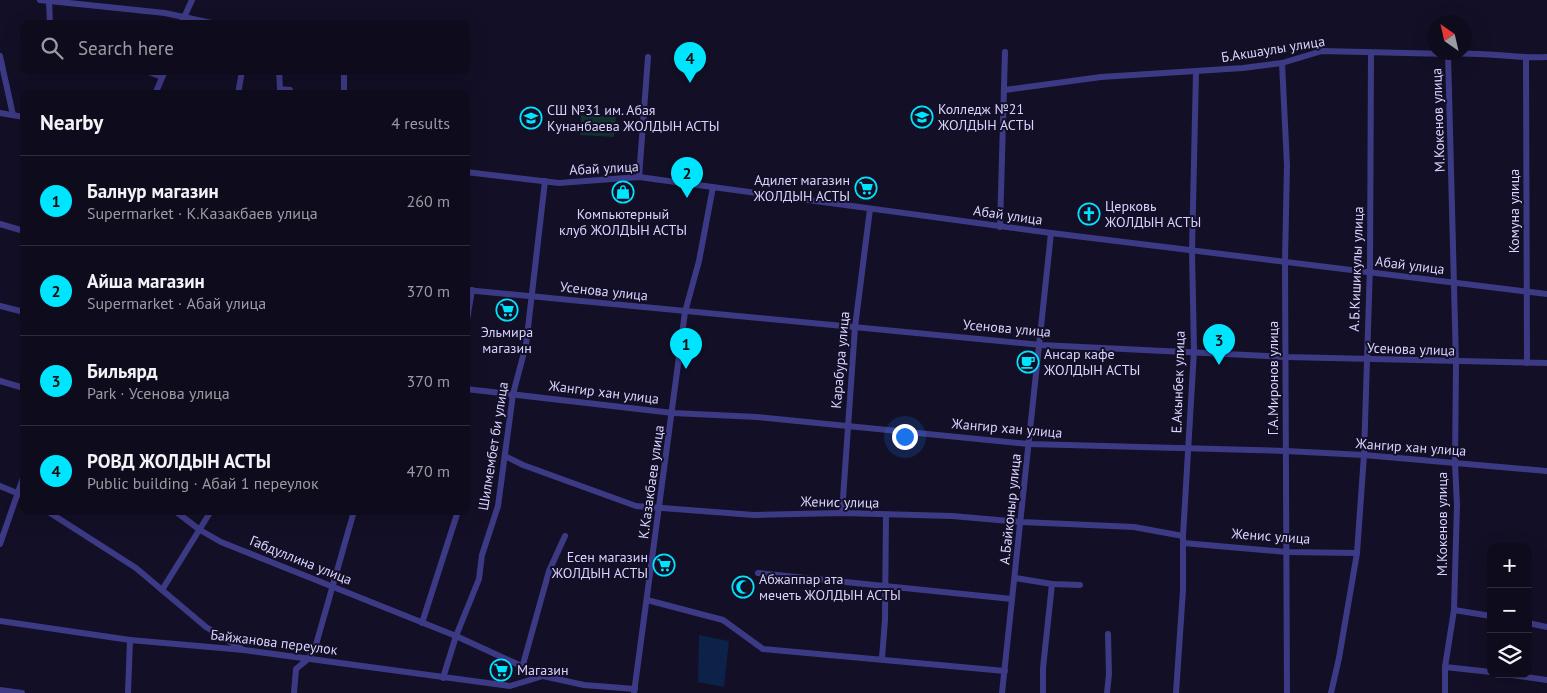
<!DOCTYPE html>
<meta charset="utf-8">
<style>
:root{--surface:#0e0b1c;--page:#1c1929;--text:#f1f3f6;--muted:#9b9ba3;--line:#2e2b3b;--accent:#00e5ff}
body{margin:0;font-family:"PT Sans",sans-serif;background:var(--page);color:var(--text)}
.controls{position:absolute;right:15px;bottom:15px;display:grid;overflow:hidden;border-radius:10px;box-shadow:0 5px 20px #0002}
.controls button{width:45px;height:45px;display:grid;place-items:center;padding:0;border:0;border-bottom:1px solid var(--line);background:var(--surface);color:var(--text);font:25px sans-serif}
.compass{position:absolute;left:1427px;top:15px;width:45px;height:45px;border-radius:50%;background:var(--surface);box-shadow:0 5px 20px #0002;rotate:326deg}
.you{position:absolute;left:904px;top:436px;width:18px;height:18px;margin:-12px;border:4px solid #fff;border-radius:50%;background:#1a73e8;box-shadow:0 0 0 8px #1a73e833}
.badge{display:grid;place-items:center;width:32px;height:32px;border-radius:50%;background:var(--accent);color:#111;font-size:16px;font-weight:700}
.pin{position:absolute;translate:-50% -41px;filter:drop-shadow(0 1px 2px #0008)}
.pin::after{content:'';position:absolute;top:26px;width:18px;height:15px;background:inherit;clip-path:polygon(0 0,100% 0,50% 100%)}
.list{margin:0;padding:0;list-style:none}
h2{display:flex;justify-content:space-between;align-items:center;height:65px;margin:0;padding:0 20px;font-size:21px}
h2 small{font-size:16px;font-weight:400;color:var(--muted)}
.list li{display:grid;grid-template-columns:32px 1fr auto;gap:15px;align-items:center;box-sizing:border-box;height:90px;padding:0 20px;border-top:1px solid var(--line)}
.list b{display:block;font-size:19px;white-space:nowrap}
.list p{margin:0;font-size:16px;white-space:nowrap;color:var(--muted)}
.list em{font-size:16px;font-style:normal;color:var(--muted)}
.icon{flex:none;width:28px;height:28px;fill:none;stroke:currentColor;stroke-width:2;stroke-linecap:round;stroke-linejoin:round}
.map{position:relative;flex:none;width:1547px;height:693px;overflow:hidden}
.search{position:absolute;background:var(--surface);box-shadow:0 5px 20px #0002;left:20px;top:20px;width:450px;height:55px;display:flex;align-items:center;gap:12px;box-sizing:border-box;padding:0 18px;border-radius:10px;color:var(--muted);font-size:19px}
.panel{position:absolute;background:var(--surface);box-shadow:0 5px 20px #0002;left:20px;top:90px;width:450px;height:425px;border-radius:10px}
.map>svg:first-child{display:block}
.green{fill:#12302f}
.water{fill:#0c2248}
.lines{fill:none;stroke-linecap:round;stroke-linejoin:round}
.minor{stroke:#3d3a85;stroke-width:6}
.labels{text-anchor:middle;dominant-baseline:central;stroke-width:4;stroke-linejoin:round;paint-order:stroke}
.street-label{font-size:14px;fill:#d9d4ff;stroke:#130f26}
.poi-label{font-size:14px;fill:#d9d4ff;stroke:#130f26;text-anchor:start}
</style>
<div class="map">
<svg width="1547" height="693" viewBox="0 0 1547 693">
<rect width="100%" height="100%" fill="#130f26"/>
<polygon class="green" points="581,115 616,117 614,137 580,135"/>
<polygon class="water" points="699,635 729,641 724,687 698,682"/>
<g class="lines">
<g class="minor">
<polyline points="40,0 165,13 216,24"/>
<polyline points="49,1 50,24"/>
<polyline points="181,24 192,0"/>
<polyline points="0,56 13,115"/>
<polyline points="1526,58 1527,363"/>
<polyline points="1282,63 1287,165 1285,262 1287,693"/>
<polyline points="146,71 162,77"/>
<polyline points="279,71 280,89 290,90"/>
<polyline points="344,71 344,94"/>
<path d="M1005,90L1101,77L1243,68L1282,63L1322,51L1448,54C1481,51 1514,59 1547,57"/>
<polyline points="155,94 165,71"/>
<polyline points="238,94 242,71"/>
<polyline points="0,113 24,117"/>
<polyline points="466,172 559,183 639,177 1051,233 1547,294"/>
<polyline points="639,177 648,57"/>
<polyline points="0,224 24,231"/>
<polyline points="1000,227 1005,52"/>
<polyline points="466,290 1041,345 1286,357 1547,363"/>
<polyline points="0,306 24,312"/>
<polyline points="466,326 472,290"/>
<polyline points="0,381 24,388"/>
<polyline points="466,389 673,413 757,417 1029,444 1286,451 1364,455 1547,471"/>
<polyline points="505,456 523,465 636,506 754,515 842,513 952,516 1022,522 1134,527 1183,536"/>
<polyline points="0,486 24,496"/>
<polyline points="47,511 136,568 206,627 242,649"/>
<polyline points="175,511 200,530 221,542 456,636 543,676 584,685 635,689"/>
<polyline points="842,513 855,327 870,209"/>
<polyline points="1183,543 1287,552 1357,553"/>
<polyline points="0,544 24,475"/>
<polyline points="758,573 1012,599"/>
<polyline points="1015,578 1052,584 1080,585"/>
<polyline points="162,590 211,511"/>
<polyline points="647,600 723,620 763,649 1005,671"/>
<polyline points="1454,610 1491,616"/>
<polyline points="0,621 130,640 244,650 510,686 543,676"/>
<polyline points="422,623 458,511"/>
<polyline points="1528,623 1547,627"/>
<polyline points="882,658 885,620 886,515"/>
<polyline points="1445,667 1491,672"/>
<polyline points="522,668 549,571 565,536"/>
<polyline points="1505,674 1547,680"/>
<polyline points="443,678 456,636 479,579 482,555 498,506 513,394 526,345 545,181"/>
<polyline points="0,690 22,693"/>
<polyline points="128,693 130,640"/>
<polyline points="294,693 296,669 308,659 315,648 354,511"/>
<polyline points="634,693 685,312 699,261 713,187"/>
<polyline points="1002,693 1051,233"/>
<polyline points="1043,693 1043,668 1052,584"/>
<polyline points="1107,693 1109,674 1108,634"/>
<polyline points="1176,693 1183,590 1183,536 1194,351 1192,251 1196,72"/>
<polyline points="1331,693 1339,658 1357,553 1364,455 1370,266 1371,53"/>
<polyline points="1445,693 1445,667 1454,610 1457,505 1455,463 1456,363 1448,54"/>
</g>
</g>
<defs>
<g id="university-ring" transform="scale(1.125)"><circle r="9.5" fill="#130f26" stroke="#00e5ff" stroke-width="1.5"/><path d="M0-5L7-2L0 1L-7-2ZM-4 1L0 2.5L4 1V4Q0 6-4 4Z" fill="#00e5ff"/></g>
<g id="school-ring" transform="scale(1.125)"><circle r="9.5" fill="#130f26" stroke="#00e5ff" stroke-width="1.5"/><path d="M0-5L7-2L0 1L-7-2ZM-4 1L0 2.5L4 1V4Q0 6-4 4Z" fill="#00e5ff"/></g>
<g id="supermarket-ring" transform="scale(1.125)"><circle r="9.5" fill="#130f26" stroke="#00e5ff" stroke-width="1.5"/><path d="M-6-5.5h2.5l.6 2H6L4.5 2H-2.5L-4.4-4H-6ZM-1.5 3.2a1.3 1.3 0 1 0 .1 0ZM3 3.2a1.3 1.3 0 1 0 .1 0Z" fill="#00e5ff"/></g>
<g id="shop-ring" transform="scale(1.125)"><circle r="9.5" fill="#130f26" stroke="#00e5ff" stroke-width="1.5"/><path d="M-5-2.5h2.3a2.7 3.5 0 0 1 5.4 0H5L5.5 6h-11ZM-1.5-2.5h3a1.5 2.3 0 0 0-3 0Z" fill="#00e5ff"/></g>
<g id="church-ring" transform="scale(1.125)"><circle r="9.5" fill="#130f26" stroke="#00e5ff" stroke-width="1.5"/><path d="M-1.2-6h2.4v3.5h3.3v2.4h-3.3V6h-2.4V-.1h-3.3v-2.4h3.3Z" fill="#00e5ff"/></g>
<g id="cafe-ring" transform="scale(1.125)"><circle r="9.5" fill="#130f26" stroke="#00e5ff" stroke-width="1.5"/><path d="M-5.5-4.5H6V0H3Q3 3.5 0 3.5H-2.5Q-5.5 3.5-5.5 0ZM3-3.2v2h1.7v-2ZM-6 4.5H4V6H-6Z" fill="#00e5ff"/></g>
<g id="mosque-ring" transform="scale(1.125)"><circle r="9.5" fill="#130f26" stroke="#00e5ff" stroke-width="1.5"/><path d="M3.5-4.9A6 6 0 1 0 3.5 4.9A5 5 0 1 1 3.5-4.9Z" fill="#00e5ff"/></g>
</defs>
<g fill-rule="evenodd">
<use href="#university-ring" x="922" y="117"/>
<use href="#school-ring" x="531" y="118"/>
<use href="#supermarket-ring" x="866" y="188"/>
<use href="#shop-ring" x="623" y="192"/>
<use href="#church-ring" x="1089" y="214"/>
<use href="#supermarket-ring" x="507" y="310"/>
<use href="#cafe-ring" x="1028" y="362"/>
<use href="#supermarket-ring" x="664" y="565"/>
<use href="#mosque-ring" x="743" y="587"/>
<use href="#supermarket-ring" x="501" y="670"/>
</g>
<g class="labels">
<g class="street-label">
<text transform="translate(1273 49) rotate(-9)">Б.Акшаулы улица</text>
<text transform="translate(1438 120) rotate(-92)">М.Кокенов улица</text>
<text transform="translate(604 168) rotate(-3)">Абай улица</text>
<text transform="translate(1514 211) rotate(-90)">Комуна улица</text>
<text transform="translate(1008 215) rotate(8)">Абай улица</text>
<text transform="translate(1410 265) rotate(7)">Абай улица</text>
<text transform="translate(1356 269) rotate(-88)">А.Б.Кишикулы улица</text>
<text transform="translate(604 291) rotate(6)">Усенова улица</text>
<text transform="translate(1007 328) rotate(5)">Усенова улица</text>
<text transform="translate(1411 349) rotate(2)">Усенова улица</text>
<text transform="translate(840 360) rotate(-85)">Карабура улица</text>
<text transform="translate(1273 378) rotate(-90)">Г.А.Миронов улица</text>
<text transform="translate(1178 382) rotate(-88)">Е.Акынбек улица</text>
<text transform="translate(604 392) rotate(7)">Жангир хан улица</text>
<text transform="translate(1007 428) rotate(5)">Жангир хан улица</text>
<text transform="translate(493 446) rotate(-81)">Шилмембет би улица</text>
<text transform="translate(1411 447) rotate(4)">Жангир хан улица</text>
<text transform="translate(651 482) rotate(-82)">К.Казакбаев улица</text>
<text transform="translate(840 502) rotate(1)">Женис улица</text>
<text transform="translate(1010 509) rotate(-84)">А.Байконыр улица</text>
<text transform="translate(1442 524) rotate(-90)">М.Кокенов улица</text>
<text transform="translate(1271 536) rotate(4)">Женис улица</text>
<text transform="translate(301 560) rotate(22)">Габдуллина улица</text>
<text transform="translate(274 642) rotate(7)">Байжанова переулок</text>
</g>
<g class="poi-label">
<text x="938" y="109">Колледж №21<tspan x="938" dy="16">ЖОЛДЫН АСТЫ</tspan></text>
<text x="547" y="110">СШ №31 им. Абая<tspan x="547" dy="16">Кунанбаева ЖОЛДЫН АСТЫ</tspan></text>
<text x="850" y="180" text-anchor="end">Адилет магазин<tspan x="850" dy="16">ЖОЛДЫН АСТЫ</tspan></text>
<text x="1105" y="206">Церковь<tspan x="1105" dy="16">ЖОЛДЫН АСТЫ</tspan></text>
<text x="623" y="214" text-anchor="middle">Компьютерный<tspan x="623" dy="16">клуб ЖОЛДЫН АСТЫ</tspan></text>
<text x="507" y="332" text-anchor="middle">Эльмира<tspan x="507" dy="16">магазин</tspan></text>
<text x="1044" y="354">Ансар кафе<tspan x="1044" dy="16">ЖОЛДЫН АСТЫ</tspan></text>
<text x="648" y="557" text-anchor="end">Есен магазин<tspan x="648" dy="16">ЖОЛДЫН АСТЫ</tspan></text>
<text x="759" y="579">Абжаппар ата<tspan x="759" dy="16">мечеть ЖОЛДЫН АСТЫ</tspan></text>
<text x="517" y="670">Магазин</text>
</g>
</g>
</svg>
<div class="controls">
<button>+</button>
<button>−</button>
<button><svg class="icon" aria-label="layers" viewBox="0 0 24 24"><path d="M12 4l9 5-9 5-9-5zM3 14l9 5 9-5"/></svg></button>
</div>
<svg class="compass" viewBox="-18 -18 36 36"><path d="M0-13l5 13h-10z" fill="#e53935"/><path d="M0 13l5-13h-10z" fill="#9b9ba3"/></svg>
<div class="you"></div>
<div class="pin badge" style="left:686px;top:369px">1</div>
<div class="pin badge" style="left:687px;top:198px">2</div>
<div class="pin badge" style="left:1219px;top:365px">3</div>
<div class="pin badge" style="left:690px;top:83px">4</div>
<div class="search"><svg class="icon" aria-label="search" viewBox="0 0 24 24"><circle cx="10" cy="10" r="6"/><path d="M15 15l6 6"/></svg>Search here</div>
<section class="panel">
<h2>Nearby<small>4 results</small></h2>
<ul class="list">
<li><span class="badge">1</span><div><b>Балнур магазин</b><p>Supermarket · К.Казакбаев улица</p></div><em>260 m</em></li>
<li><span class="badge">2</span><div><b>Айша магазин</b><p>Supermarket · Абай улица</p></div><em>370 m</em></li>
<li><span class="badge">3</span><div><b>Бильярд</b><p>Park · Усенова улица</p></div><em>370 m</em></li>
<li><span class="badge">4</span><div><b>РОВД ЖОЛДЫН АСТЫ</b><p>Public building · Абай 1 переулок</p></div><em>470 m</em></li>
</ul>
</section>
</div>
